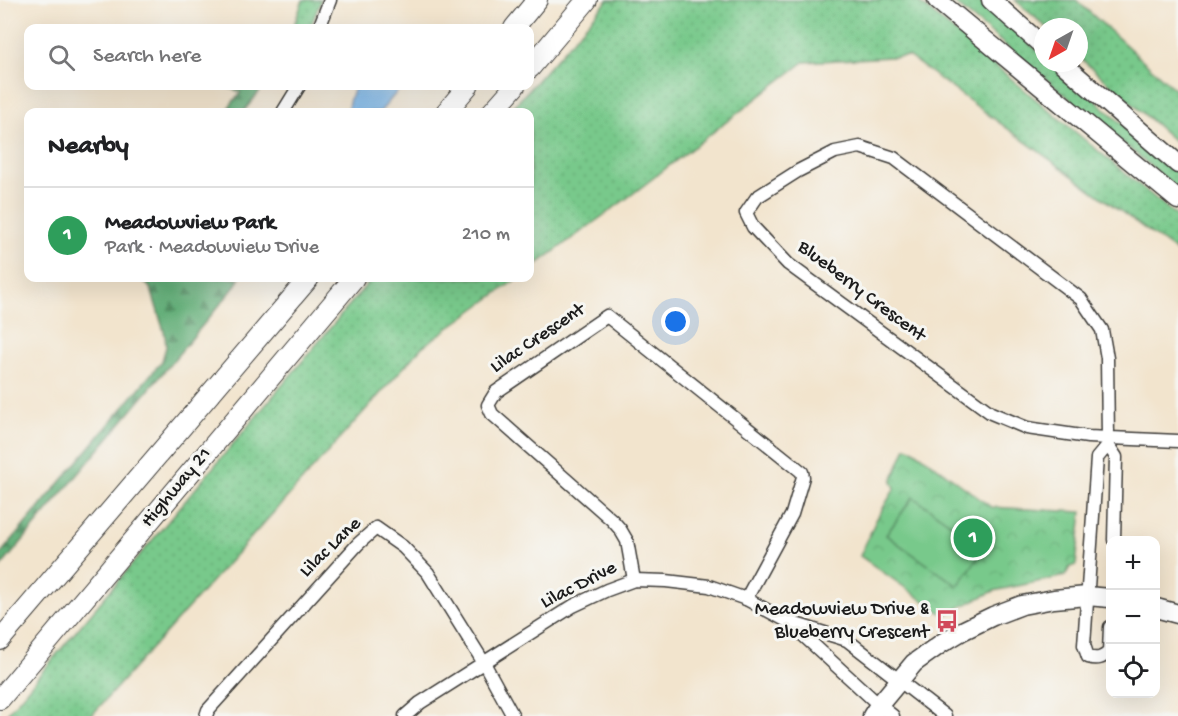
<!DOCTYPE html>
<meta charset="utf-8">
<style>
:root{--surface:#fff;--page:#f6f6f6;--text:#202124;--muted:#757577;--line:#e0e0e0;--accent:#d1495b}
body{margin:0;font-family:"Gochi Hand",sans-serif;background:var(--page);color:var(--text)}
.controls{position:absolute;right:18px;bottom:18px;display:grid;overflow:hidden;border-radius:12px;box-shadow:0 6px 24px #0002}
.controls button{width:54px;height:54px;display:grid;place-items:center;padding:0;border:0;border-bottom:2px solid var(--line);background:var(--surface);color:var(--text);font:30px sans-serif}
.compass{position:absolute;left:1034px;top:18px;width:54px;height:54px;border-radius:50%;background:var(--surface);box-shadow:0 6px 24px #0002;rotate:220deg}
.you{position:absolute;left:676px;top:322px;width:21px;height:21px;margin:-15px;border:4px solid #fff;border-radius:50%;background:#1a73e8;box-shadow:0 0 0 9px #1a73e833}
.badge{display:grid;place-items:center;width:39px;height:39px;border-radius:50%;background:var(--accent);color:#fff;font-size:20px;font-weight:700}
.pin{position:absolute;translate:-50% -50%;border:3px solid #fff;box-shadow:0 2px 6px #0006}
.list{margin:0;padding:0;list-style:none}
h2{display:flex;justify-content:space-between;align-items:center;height:78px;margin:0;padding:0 24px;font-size:26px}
h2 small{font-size:20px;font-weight:400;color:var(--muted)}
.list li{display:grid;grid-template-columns:39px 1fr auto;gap:18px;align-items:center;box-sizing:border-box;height:96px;padding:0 24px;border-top:2px solid var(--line)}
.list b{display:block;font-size:22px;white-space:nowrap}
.list p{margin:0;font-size:20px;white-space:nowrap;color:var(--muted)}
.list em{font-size:20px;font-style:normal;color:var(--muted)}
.icon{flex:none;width:33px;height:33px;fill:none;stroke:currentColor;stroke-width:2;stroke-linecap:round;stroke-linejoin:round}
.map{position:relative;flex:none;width:1178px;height:716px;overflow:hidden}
.search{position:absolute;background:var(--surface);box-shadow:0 6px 24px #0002;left:24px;top:24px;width:510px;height:66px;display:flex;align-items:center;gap:15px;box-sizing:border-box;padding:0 21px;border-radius:12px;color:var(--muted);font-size:22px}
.panel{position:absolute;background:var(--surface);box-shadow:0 6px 24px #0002;left:24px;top:108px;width:510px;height:174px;border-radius:12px}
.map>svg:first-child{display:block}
.grass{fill:url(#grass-dots);stroke:#4a7254;stroke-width:1.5}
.forest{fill:url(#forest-firs);stroke:#3f644a;stroke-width:1.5}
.park{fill:url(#park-crowns);stroke:#4a7254;stroke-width:1.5}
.pitch{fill:#78c98b;stroke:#4a7254;stroke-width:1.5}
.water{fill:#76b4e9;stroke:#496882;stroke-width:1.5}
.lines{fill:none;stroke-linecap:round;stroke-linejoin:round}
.street-casing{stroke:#3c3a37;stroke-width:15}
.secondary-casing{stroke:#3c3a37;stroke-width:21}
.primary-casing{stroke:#3c3a37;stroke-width:22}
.street{stroke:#fff;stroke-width:12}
.secondary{stroke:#fff;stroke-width:18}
.primary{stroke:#fff;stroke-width:20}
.labels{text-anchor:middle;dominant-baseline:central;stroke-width:6;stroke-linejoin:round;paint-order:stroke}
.street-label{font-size:20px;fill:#1c1c1c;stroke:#f6f6f2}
.poi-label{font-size:20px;fill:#1c1c1c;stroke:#f6f6f2;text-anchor:end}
</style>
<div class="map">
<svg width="1178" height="716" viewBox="0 0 1178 716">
<defs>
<pattern id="grass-dots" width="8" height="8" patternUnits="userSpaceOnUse" patternTransform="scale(1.5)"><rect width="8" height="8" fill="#78c98b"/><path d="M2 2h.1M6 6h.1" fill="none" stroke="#67ac77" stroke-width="1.8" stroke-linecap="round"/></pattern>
<pattern id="forest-firs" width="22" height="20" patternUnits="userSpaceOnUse" patternTransform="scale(1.5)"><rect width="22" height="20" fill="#62ad77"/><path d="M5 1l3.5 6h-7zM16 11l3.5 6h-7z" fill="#508c61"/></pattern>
<pattern id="park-crowns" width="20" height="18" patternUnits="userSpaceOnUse" patternTransform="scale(1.5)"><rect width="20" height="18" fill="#78c98b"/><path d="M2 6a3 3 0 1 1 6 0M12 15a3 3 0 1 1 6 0" fill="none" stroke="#67ac77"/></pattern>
</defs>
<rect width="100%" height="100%" fill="#f6f6f2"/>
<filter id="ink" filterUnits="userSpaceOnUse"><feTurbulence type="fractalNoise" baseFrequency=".0167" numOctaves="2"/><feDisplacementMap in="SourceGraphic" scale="12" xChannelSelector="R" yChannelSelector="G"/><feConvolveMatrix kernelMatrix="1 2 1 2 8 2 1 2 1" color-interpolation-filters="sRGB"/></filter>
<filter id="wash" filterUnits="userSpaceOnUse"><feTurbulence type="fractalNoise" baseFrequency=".008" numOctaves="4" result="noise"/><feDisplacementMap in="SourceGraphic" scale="24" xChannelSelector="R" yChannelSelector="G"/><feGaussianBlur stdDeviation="1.35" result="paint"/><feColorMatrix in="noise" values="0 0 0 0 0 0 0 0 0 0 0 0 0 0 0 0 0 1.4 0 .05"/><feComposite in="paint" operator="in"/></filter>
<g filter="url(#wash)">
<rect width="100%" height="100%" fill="#f2e4cd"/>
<g class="grass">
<polygon points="303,0 321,0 310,28 293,28"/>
<polygon points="608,0 916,0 1178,217 1178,253 908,56 804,62 626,199 530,269 530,112 509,112"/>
<polygon points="951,0 977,0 1005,21 1043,55 1043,63 1053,63 1178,173 1178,189"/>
<polygon points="1015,0 1076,0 1178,92 1178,144 1079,57 1079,27 1046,27"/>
<polygon points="372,278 518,278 422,347 91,716 5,716"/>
</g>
<g class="forest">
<polygon points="225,86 264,86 244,111 235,112 229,107 241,92"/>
<polygon points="141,278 240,278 233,289 0,568 0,554 162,361 166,347 165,335 151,289"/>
</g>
<polygon class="park" points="906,447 914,450 991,507 1082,512 1076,565 1070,567 1065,576 994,591 944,615 860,556 876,520 895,488 892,481"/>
<polygon class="pitch" points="913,497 985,548 958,586 886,535"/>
<path class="water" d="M357,86H402L380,112H348C348,103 350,93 357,86Z"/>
</g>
<g filter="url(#ink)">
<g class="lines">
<g class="street-casing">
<g id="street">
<polyline points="319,28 330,0"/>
<polyline points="283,112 299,86"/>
<path d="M1108,445L1097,458L1084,645L1088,657C1098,660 1102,658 1109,652L1110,627"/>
<polyline points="1114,540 1116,457 1108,445 1108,438 1107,358 1102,330 1081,299 894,158 860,147 835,152 798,171 757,197 746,213 753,227 788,264 991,413 1027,428 1088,437 1178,441"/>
<polyline points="634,580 627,541 620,529 612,520 492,414 488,405 496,392 607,316 802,472 803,477 792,514 746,599"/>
<polyline points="792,625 879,705 893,716"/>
<polyline points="206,716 208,710 358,544 376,528 403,547 428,573 484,663 513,716"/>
<polyline points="405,716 420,703 573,606 607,590 634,580 666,581 709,586 746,599 789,622 847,640 945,716"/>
</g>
</g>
<g class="secondary-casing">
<g id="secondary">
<polyline points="937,0 1178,200"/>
<polyline points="991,0 1043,46"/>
<polyline points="1062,63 1178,164"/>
<polyline points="1156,608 1178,614"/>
<polyline points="872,716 879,705 914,663 942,643 962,631 993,616 1022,605 1054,599 1087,596 1110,598"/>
</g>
</g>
<g class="primary-casing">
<g id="primary">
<polyline points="514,28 537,0"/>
<polyline points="530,68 587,0"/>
<polyline points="446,112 468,86"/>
<polyline points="492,112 515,86"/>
<polyline points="0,640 309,278"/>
<polyline points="0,699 354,278"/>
</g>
</g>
<use href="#street" class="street"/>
<use href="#secondary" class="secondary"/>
<use href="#primary" class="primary"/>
</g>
</g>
<defs>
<g id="bus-bare" transform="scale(1.8)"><path d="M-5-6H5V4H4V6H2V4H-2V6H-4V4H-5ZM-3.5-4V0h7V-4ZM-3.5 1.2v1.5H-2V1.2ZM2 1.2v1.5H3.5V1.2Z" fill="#d1495b" stroke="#f6f6f2" stroke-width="2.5" paint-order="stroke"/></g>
</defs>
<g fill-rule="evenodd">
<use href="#bus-bare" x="947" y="621"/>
</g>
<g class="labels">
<g class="street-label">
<text transform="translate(861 292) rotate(37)">Blueberry Crescent</text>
<text transform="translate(538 339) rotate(-34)">Lilac Crescent</text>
<text transform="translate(177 488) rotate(-50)">Highway 21</text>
<text transform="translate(331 548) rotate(-44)">Lilac Lane</text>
<text transform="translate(579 586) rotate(-27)">Lilac Drive</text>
</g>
<g class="poi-label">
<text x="929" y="610">Meadowview Drive &amp;<tspan x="929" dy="23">Blueberry Crescent</tspan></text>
</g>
</g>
</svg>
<div class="controls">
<button>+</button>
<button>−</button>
<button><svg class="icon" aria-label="locate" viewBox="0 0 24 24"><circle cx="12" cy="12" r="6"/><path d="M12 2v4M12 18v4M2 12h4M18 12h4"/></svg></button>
</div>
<svg class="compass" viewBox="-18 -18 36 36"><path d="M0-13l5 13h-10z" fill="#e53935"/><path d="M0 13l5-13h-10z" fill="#757577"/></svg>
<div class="you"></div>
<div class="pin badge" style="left:973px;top:538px;background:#2e9e5b">1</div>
<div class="search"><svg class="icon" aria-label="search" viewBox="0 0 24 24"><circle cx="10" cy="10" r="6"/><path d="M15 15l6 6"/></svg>Search here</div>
<section class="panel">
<h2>Nearby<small></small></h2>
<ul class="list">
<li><span class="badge" style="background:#2e9e5b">1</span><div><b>Meadowview Park</b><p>Park · Meadowview Drive</p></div><em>210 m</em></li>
</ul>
</section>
</div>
